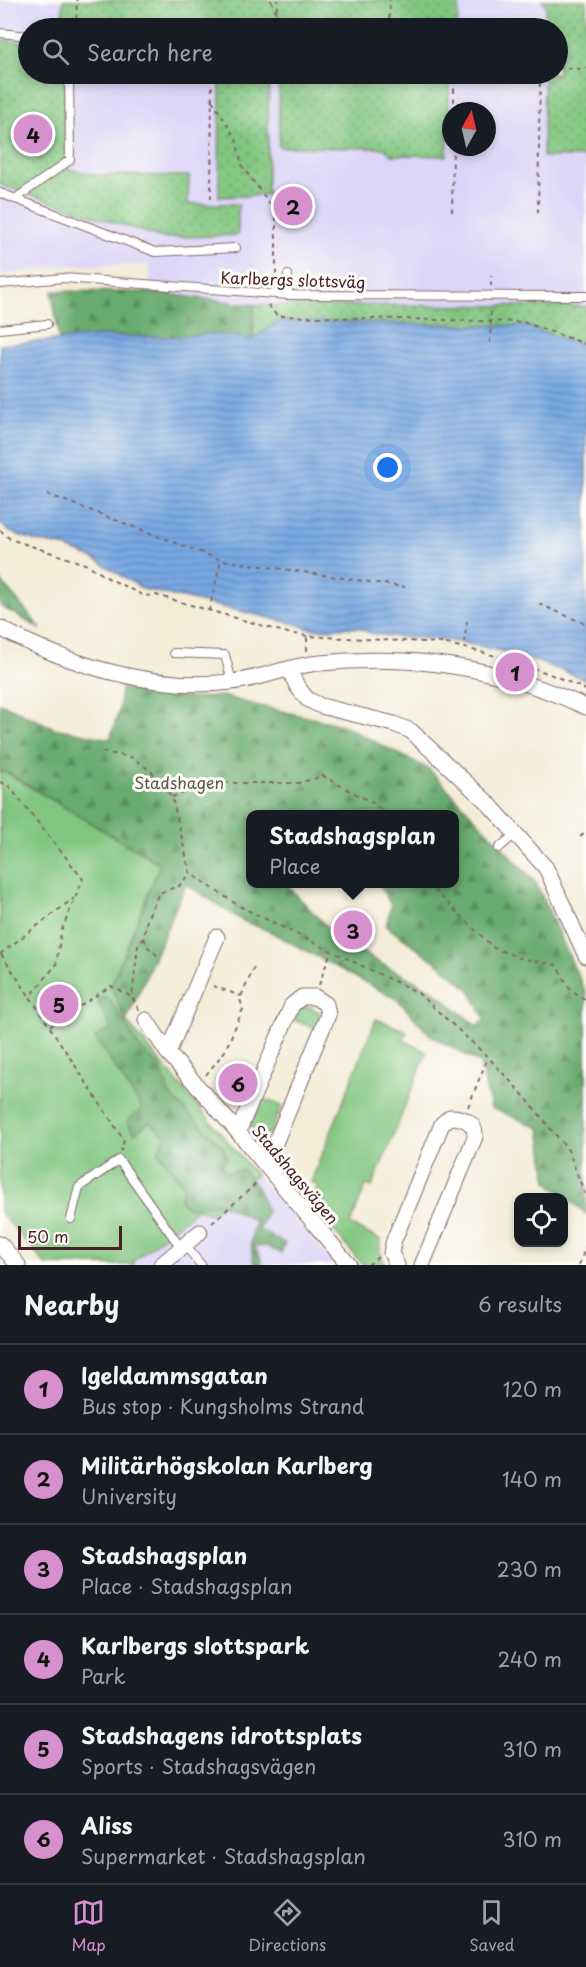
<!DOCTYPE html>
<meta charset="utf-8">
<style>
:root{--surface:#171b24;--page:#242831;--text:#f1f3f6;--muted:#9ea1a6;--line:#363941;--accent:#d690ce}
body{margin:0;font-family:"Playpen Sans",sans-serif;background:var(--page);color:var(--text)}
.controls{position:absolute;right:18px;bottom:18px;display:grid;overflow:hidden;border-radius:12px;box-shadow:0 3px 9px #0003}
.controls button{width:54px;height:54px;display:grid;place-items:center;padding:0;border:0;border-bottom:2px solid var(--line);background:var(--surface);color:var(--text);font:30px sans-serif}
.compass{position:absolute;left:442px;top:102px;width:54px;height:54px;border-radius:50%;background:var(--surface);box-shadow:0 3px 9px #0003;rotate:8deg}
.scale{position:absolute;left:18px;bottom:15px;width:104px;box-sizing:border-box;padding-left:6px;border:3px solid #4a1f2b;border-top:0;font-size:16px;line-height:21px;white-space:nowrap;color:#4a1f2b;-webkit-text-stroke:4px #fdfcf7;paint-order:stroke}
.you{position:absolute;left:388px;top:468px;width:21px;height:21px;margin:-15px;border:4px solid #fff;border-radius:50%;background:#1a73e8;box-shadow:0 0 0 9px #1a73e833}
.badge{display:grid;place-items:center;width:39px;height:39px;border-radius:50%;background:var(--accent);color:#111;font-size:20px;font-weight:700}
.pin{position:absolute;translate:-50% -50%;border:3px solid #fff;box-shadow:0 2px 6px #0006}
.popup{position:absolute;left:246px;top:810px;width:213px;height:78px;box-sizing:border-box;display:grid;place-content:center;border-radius:12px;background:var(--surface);filter:drop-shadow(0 2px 4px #0005);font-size:20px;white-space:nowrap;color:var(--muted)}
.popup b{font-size:22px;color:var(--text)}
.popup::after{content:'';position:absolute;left:50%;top:100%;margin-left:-12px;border:12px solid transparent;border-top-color:var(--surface)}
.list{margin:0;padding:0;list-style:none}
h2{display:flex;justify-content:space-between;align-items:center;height:78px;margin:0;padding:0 24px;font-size:26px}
h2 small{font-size:20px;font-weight:400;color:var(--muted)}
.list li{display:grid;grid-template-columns:39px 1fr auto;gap:18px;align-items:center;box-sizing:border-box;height:90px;padding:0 24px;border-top:2px solid var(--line)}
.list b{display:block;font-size:22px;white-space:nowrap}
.list p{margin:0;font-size:20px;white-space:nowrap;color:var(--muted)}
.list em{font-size:20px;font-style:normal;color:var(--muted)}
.icon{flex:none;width:33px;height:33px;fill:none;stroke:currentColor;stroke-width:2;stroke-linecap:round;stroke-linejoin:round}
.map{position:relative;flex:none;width:586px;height:1265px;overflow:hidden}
.search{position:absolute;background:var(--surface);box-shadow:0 3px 9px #0003;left:18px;right:18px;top:18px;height:66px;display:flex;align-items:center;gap:15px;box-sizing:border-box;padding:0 21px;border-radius:33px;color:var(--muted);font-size:22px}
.sheet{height:618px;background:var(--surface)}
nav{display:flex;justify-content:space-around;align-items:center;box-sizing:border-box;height:84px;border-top:2px solid var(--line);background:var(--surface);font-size:16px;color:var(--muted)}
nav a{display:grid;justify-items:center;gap:3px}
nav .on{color:var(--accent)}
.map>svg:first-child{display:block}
.built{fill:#dbd6f7;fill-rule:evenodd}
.grass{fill:#81c680;stroke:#667256;stroke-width:1.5}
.forest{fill:url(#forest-firs);stroke:#59654c;stroke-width:1.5;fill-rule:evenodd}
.park{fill:url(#park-dots);stroke:#667256;stroke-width:1.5}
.water{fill:url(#water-rules);stroke:#616486;stroke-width:1.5}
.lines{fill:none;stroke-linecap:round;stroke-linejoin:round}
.service-casing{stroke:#856768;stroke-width:10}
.minor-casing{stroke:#856768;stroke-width:17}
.path{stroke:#856768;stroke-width:2;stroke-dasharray:4.5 4.5;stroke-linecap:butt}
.service{stroke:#fff;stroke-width:8}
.minor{stroke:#fff;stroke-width:15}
.labels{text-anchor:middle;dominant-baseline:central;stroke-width:6;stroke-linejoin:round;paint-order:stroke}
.street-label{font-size:16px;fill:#4a1f2b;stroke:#fdfcf7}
.park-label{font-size:16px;fill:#5d5949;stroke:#fdfcf7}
</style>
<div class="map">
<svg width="586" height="1265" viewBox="0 0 586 1265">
<defs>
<pattern id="forest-firs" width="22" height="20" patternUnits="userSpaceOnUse" patternTransform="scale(1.5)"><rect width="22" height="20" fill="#68ab6e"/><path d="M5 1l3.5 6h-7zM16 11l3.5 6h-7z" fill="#588b5b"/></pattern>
<pattern id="park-dots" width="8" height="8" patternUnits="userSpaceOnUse" patternTransform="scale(1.5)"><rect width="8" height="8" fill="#81c680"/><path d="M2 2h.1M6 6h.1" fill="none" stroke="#6ca069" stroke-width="1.8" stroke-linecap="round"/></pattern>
<pattern id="water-rules" width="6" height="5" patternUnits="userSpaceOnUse" patternTransform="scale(1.5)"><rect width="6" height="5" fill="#78a8e2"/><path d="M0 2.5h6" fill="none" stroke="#6488b7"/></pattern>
</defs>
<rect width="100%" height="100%" fill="#fdfcf7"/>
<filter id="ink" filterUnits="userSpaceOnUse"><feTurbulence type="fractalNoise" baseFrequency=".0167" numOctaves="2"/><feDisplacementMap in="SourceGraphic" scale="12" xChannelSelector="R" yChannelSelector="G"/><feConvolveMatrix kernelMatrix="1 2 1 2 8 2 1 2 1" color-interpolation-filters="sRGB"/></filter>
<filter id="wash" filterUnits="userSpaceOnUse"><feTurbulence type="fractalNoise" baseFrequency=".008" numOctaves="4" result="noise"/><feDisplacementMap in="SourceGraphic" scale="24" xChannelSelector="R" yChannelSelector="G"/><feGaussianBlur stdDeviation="1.35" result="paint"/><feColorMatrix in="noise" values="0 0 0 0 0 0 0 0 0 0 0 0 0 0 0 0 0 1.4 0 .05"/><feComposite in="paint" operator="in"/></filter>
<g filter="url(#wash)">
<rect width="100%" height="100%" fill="#f3edd8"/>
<g class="built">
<path d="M0,0H586V346L524,326L253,339L254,305L149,292L150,265H69L0,275ZM28,28H558V74H28ZM451,111H487V147H451Z"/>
<polygon points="256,1175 335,1265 134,1265 133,1261 197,1209 211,1213"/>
</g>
<g class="grass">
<polygon points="0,771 9,774 160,864 111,986 127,1022 256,1175 211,1213 197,1209 133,1261 134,1265 46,1265 0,1212"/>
<polygon points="307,1006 319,1012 320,1016 317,1029 294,1020 298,1010"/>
<polygon points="376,1019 407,1031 403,1040 427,1052 372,1187 366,1185 350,1225 381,1240 380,1251 385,1265 363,1265 312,1206 312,1199 318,1185 311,1182"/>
<polygon points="261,1098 282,1106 271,1133 262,1136 254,1133 250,1125"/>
</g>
<g class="forest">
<polygon points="52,291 149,292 254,305 253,339 212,334 164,337 99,336 59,340"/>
<polygon points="0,580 41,629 0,606"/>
<path d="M121,688L163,696L195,698L223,696L247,703L342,725L429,769L536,883L586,993V1214L547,1181L540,1128L491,1108L480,1063L431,1036L398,1000L269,931L243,921L186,884L126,1022L111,986L160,864L9,774L0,771V703L54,728L110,739L119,711ZM251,814H455V884H379L391,905L386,926L439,964L470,990L485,1020L477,1026L434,991L376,961L331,931L286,884H251Z"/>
<path d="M100,998H109L139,1047L160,1067L169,1094L223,1147L227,1159L221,1166L227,1173L242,1169L258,1189L267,1211L259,1230L285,1243L281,1253L266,1246L254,1247L260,1256L262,1265H255C249,1248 251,1238 255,1221L220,1203L188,1208L180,1200L184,1187L158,1152L166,1136L149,1122L135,1133L127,1122L142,1108L95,1038L111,1028L99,1004Z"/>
</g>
<g class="park">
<polygon points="63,0 459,0 457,28 62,28"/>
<polygon points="542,0 586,0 586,157 543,157 544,74 558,74 558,28 545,28 546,5"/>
<polygon points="0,40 28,43 28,74 63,74 67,108 66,159 68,169 97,175 189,176 188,204 238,204 238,235 162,238 0,185"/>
<polygon points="279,76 450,76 447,156 392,155 383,148 279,147"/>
<polygon points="220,78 269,79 267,195 219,197"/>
<polygon points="254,305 586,306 586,346 524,326 279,321 253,339"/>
</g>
<path class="water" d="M279,321L525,326L586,346V680C541,661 493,647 445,640C426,637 408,639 389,636C383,635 377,635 371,633C367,632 363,629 359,628C339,625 317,635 300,625L143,589L95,559L62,546L36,541L10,532L0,524V345L99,336L164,337L212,334L253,339Z"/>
</g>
<g filter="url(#ink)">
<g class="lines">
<g class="service-casing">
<g id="service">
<polyline points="0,33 28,36"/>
<polyline points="219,74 318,74"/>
<polyline points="0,193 155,252 236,248"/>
<polyline points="15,199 70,160 69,74"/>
<polyline points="0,284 64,278 288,295 586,296"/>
<polyline points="288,295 288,275"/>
<polyline points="0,329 47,324"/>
<polyline points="174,653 225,655 232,682"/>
<polyline points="499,848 515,834"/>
<polyline points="71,1219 79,1187 119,1160 181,1248"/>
<polyline points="185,1245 201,1265"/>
</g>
</g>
<g class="minor-casing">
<g id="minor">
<path d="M0,628C68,665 153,691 231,682C262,679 290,665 320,663C416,654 499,667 586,707"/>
<polyline points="289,669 297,686 307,699 321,706 394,724 411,731 489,804 546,868 586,956"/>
<polyline points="217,937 168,1053 238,1132 349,1265"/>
<polyline points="146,1020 168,1053"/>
<polyline points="238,1132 292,1005 302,997 315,997 326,1004 328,1015 266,1165"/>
<polyline points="0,1244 18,1265"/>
<polyline points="161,1265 200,1232"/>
<path d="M397,1265L391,1253L394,1240L442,1124L450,1117C463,1117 476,1122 475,1137L422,1265"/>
</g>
</g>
<g class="path">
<polyline points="271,0 276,13"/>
<polyline points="76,28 77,0"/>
<polyline points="276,28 277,0"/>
<polyline points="389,28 390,0"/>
<polyline points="558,68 586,69"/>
<polyline points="212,100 236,139 242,166 276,212 276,274"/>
<polyline points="454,111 454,74"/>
<polyline points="211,199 212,82"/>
<polyline points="452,212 453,147"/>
<polyline points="538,213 540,74"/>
<polyline points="491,286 491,276"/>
<polyline points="268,305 277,316 523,322 586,344"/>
<polyline points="490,343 491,307"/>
<polyline points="47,494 221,560 405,587"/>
<path d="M0,530L10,539L88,565L108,578L144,596L156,595L288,633L307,636L442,643C491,653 541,668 586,690"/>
<polyline points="539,604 586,624"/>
<polyline points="209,611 221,560"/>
<polyline points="464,643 467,621"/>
<polyline points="307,651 307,636"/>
<polyline points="102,752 131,757 152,772 172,797 190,873 239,906 418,993 488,1057 525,1097 568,1150 586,1197"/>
<polyline points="0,782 8,785 83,879 61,932 56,965 30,997 124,1140 121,1151"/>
<polyline points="172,797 189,791 226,783 299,783 323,776 373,803 386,814"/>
<polyline points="580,837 586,832"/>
<polyline points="428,884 494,948 520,958 556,965 571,990 586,1000"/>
<polyline points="144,938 147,946 158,956"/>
<polyline points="0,954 74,898"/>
<polyline points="1,954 30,997"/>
<polyline points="319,985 331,951"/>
<polyline points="213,986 241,996"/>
<polyline points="139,1010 132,997 138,946 144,938 147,919 159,893 179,886 190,873"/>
<polyline points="50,1026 111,986 132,997"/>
<polyline points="206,1075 225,1051 243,1009 240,999 254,967"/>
<polyline points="468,1107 488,1057"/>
<polyline points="212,1223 259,1181"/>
<polyline points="368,1265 378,1257"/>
<polyline points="579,1265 586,1246"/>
</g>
<use href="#service" class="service"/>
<use href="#minor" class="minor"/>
</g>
</g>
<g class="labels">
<g class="street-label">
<text transform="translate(293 279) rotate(2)">Karlbergs slottsväg</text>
<text transform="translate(296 1174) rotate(50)">Stadshagsvägen</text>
</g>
<g class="park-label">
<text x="179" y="782">Stadshagen</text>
</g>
</g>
</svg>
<div class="controls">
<button><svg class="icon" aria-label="locate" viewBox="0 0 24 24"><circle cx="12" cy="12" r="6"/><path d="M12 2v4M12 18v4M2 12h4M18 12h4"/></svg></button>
</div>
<svg class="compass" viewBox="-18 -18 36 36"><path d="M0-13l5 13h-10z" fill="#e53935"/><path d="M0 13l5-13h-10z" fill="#9ea1a6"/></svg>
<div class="scale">50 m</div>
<div class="you"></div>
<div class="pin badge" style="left:515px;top:672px">1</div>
<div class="pin badge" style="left:293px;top:206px">2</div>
<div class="pin badge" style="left:353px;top:930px">3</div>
<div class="popup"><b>Stadshagsplan</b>Place</div>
<div class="pin badge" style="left:33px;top:134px">4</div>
<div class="pin badge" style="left:59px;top:1004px">5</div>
<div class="pin badge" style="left:238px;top:1083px">6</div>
<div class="search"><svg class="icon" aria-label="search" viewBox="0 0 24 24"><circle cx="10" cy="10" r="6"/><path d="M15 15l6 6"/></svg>Search here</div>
</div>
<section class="sheet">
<h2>Nearby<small>6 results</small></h2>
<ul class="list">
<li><span class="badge">1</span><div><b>Igeldammsgatan</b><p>Bus stop · Kungsholms Strand</p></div><em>120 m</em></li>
<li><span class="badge">2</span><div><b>Militärhögskolan Karlberg</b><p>University</p></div><em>140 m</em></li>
<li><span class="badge">3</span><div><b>Stadshagsplan</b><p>Place · Stadshagsplan</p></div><em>230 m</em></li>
<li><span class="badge">4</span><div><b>Karlbergs slottspark</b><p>Park</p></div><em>240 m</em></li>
<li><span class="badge">5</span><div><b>Stadshagens idrottsplats</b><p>Sports · Stadshagsvägen</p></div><em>310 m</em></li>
<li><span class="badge">6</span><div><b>Aliss</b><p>Supermarket · Stadshagsplan</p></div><em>310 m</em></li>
</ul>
</section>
<nav>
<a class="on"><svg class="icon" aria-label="map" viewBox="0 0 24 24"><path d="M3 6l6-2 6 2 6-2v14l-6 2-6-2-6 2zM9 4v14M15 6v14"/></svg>Map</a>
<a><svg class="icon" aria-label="directions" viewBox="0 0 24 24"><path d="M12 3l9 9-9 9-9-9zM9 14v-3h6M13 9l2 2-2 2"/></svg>Directions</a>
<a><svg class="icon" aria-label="saved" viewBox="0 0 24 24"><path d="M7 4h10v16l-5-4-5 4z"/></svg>Saved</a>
</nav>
